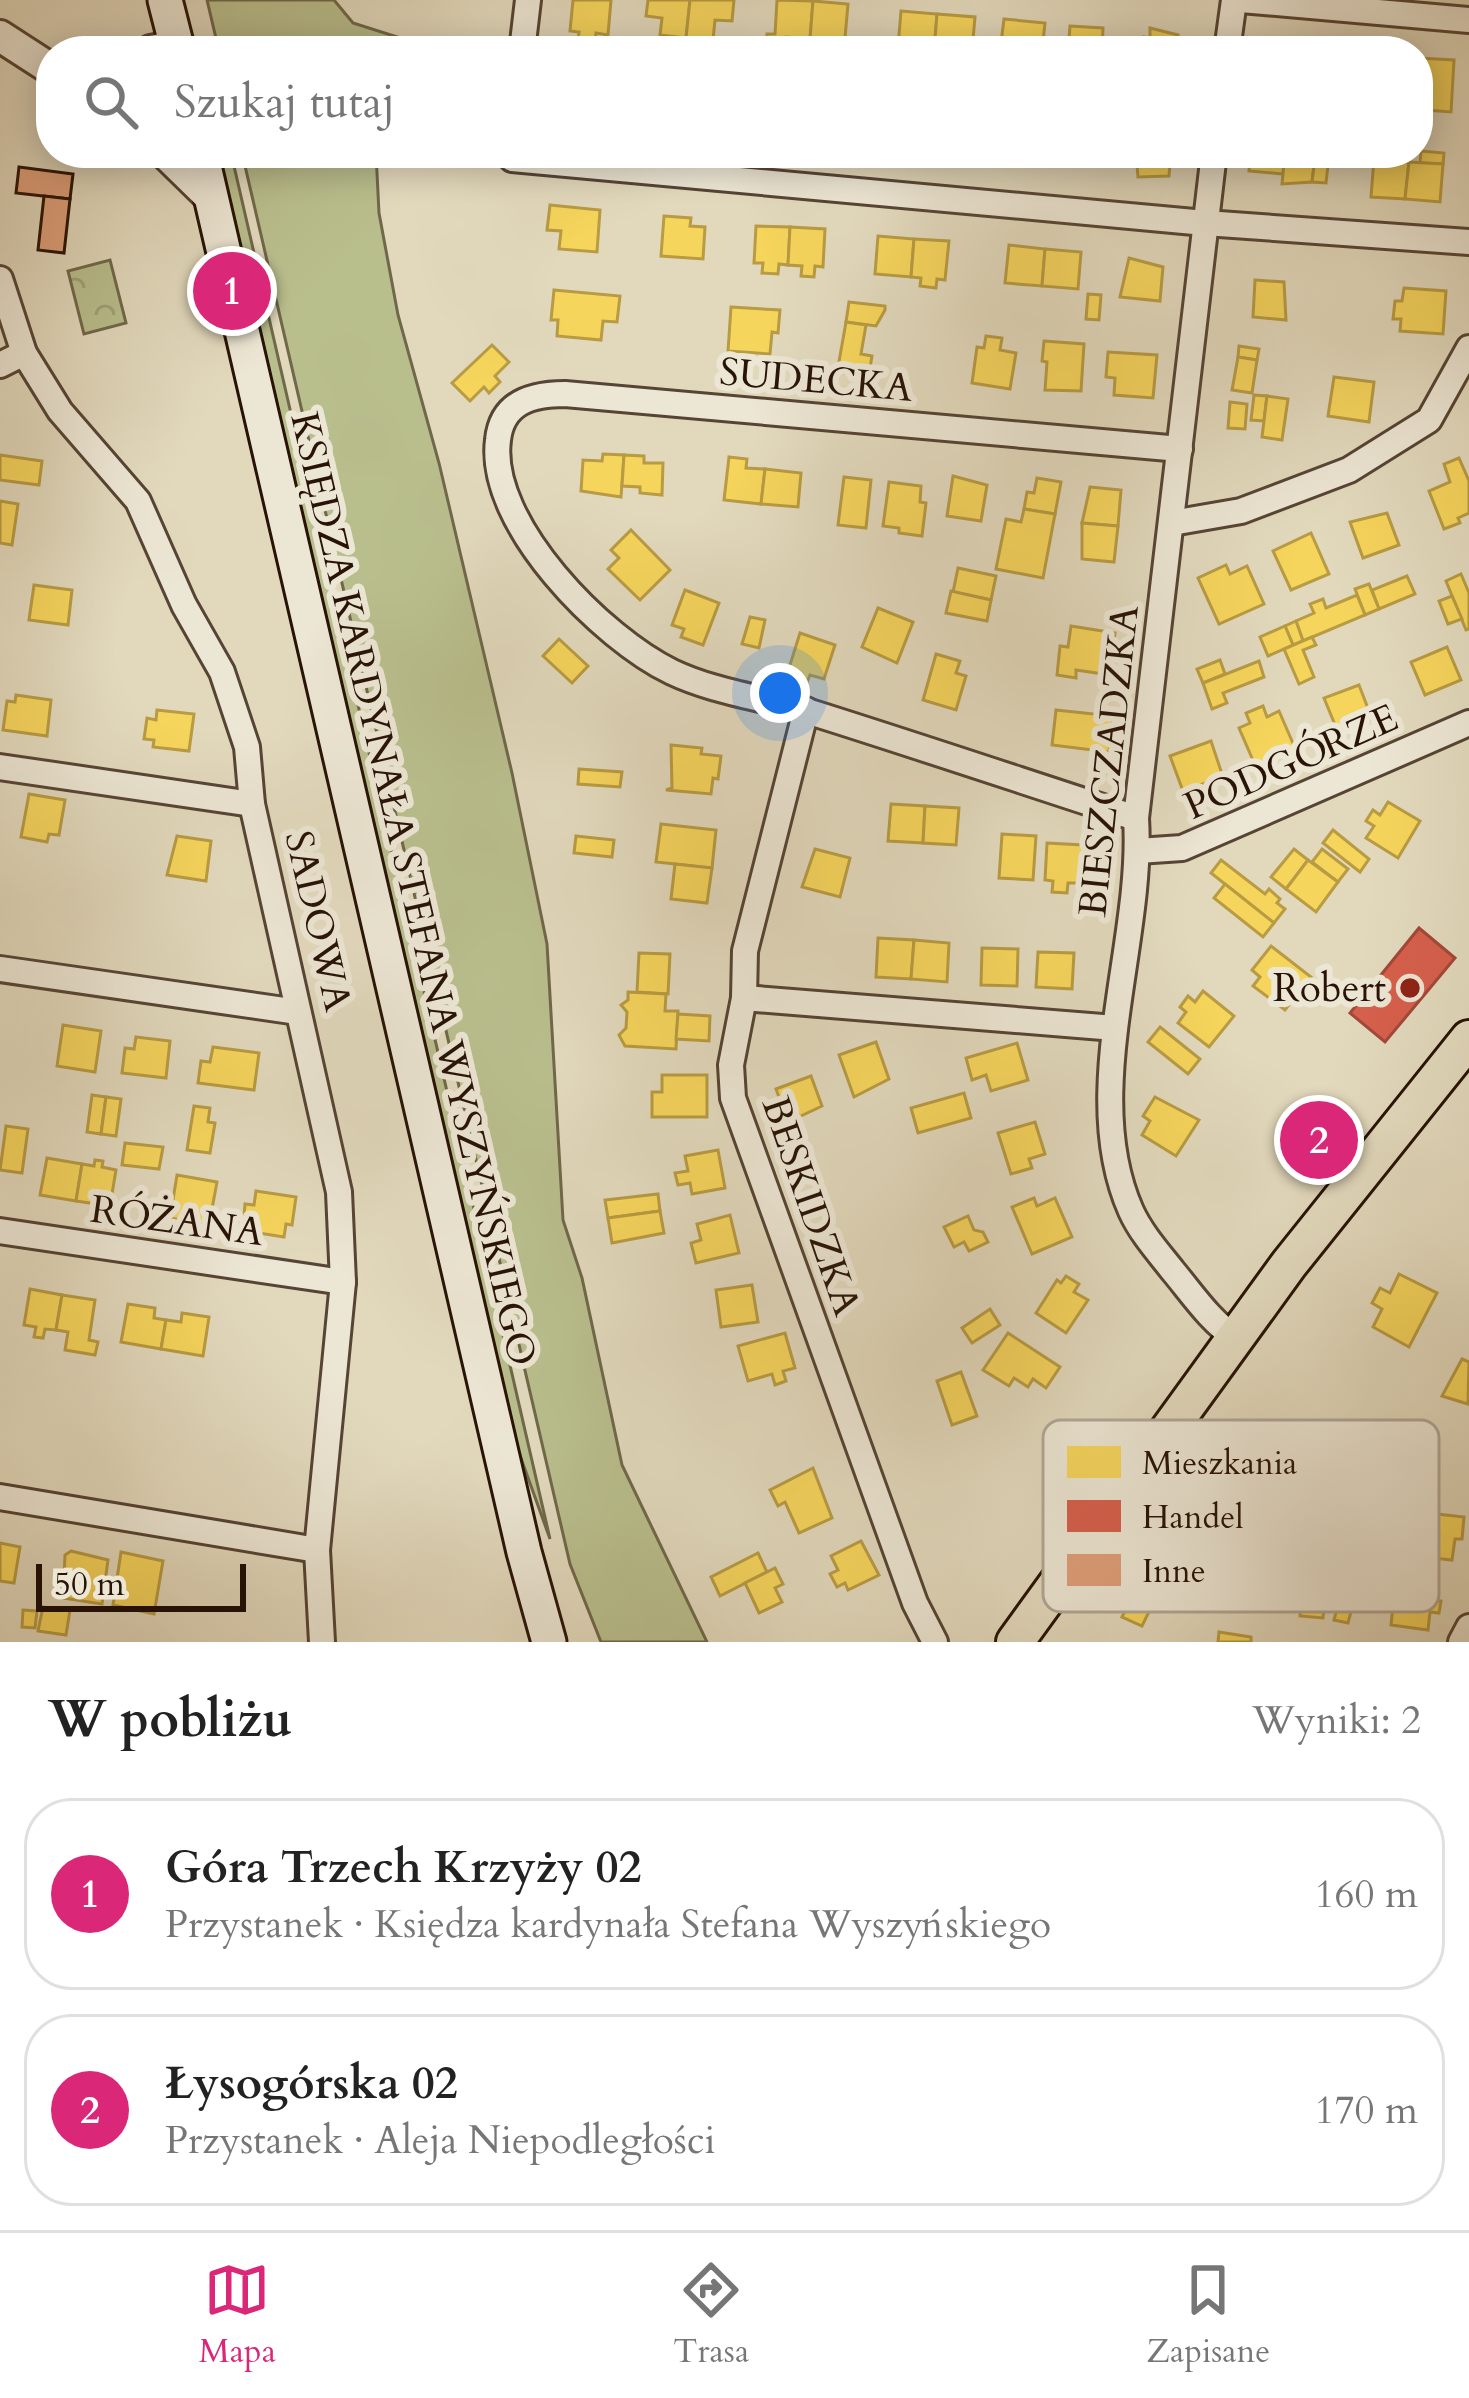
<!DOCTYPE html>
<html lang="pl">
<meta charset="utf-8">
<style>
:root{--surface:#fff;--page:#f2f2f2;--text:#222;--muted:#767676;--line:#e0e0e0;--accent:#db2777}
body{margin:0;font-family:Cardo,serif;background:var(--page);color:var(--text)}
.scale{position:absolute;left:36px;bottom:30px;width:210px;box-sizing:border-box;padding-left:12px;border:6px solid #281306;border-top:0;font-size:33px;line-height:42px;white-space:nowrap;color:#281306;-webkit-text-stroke:9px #ece6d4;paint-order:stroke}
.you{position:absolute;left:780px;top:693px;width:42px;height:42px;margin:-30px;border:9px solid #fff;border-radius:50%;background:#1a73e8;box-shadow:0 0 0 18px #1a73e833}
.badge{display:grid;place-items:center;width:78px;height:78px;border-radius:50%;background:var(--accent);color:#fff;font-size:39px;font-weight:700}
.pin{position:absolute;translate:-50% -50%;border:6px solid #fff;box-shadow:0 3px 12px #0006}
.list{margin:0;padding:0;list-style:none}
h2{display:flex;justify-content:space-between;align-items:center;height:156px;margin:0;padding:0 48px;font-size:51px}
h2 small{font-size:39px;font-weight:400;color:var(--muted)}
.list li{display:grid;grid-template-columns:78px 1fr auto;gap:36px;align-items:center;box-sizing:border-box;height:192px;margin:0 24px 24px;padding:0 24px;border:3px solid var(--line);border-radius:48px}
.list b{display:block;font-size:45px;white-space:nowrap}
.list p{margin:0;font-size:39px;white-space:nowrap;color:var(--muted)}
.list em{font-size:39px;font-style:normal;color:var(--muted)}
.icon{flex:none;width:66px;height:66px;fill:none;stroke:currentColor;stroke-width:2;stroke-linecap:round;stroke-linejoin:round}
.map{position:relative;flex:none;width:1469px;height:1642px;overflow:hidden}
.search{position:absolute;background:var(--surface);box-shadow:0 6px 30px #0003;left:36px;right:36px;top:36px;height:132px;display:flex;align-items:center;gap:30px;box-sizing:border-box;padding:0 42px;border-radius:48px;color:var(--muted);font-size:45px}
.sheet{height:588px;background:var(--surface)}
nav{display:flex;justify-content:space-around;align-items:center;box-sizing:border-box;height:168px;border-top:3px solid var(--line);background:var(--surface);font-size:33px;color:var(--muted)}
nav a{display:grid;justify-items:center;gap:6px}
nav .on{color:var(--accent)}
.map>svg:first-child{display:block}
.grass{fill:#b9be8d;stroke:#70684a;stroke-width:3}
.park{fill:url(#park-crowns);stroke:#70684a;stroke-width:3}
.homes{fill:#f6d55c;stroke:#b89b42;stroke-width:3}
.shops{fill:#d6604d;stroke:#a24938;stroke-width:3}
.building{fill:#de9f79;stroke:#281306;stroke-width:3}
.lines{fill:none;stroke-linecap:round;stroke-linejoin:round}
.minor-casing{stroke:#564434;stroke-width:30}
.tertiary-casing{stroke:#564434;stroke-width:36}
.secondary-casing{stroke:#281306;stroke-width:39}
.primary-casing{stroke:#281306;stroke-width:42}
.minor{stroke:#ece6d4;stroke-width:24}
.tertiary{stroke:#ece6d4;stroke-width:30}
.secondary{stroke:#ece6d4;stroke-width:33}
.primary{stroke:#e2d9bd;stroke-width:36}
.poi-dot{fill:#8f2418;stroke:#ece6d4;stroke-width:4.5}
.labels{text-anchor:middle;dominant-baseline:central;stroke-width:12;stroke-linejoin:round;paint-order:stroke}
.street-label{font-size:39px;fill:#281306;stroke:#ece6d4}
.poi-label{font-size:39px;fill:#281306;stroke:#ece6d4;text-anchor:end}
.key{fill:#ece6d4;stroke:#b1a796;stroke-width:3}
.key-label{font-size:33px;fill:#281306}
</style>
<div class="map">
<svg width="1469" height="1642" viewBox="0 0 1469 1642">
<defs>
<pattern id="park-crowns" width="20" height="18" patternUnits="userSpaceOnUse" patternTransform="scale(3)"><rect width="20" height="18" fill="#b9be8d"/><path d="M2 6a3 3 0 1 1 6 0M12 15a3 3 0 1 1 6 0" fill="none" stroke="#9fa278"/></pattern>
</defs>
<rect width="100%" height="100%" fill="#e2d9bd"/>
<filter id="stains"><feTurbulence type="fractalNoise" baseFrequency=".00167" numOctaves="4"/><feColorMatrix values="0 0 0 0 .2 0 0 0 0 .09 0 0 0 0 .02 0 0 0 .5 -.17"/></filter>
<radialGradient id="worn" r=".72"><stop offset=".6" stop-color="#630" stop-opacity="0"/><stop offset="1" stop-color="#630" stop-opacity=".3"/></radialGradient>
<g class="grass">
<polygon points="207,0 334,0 353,23 438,50 219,51"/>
<polygon points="219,153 231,153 550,1539 517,1447"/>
<polygon points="242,153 376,153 379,213 398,315 439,463 512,773 547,944 563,1220 582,1278 622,1465 707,1642 601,1642 570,1564"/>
</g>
<polygon class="park" points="110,260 126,323 84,334 68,271"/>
<g class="homes">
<polygon points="573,0 611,0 608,35 596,33 594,49 577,47 579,32 570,31"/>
<polygon points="648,0 690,0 686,38 660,35 662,18 646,16"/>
<polygon points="690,0 734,0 732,21 715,20 713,40 686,38"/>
<polygon points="777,0 813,1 810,39 786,37 785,44 767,43 767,34 775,34"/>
<polygon points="813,1 848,4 845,38 852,39 851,49 830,48 831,41 810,39"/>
<polygon points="901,11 937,14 934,51 898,47"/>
<polygon points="937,14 975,17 972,51 934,51"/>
<polygon points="1004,19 1045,23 1042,51 1000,51"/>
<polygon points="1070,26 1103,28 1102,51 1068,51"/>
<polygon points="1150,28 1178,35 1177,51 1142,51 1144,37 1150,38"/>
<polygon points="1418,58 1454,60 1451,112 1426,110 1427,96 1418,95"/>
<polygon points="1421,151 1444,153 1443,164 1420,163"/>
<polygon points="1018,153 1050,153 1049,164 1018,158"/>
<polygon points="1050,153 1080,153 1079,163 1049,164"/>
<polygon points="1136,153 1171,153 1169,176 1138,177"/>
<polygon points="1251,153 1285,153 1283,174 1249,171"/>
<polygon points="1285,153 1323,153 1322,167 1314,166 1312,182 1282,184"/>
<polygon points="1374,159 1409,162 1405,199 1371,197"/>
<polygon points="1409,162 1443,164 1440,202 1405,199"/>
<polygon points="1328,165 1326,183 1312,182 1314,166"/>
<polygon points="550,205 600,210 597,252 559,249 561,231 547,230"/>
<polygon points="664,216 691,218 690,226 705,227 703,259 661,256"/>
<polygon points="756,226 790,227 788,265 779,264 778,274 762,273 763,263 754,263"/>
<polygon points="790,227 825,229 823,267 815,266 814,277 801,276 802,266 788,265"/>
<polygon points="878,236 914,239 911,277 875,274"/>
<polygon points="914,239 949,241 945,280 937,279 936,288 920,286 921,278 911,277"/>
<polygon points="1009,245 1045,249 1042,286 1005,283"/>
<polygon points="1045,249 1081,252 1078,289 1042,286"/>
<polygon points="1129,258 1163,267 1160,301 1120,297"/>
<polygon points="1255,280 1284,282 1286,320 1253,317"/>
<polygon points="1404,288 1446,291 1443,334 1400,331 1401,319 1393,319 1395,301 1402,301"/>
<polygon points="554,290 620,296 617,322 603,321 601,340 557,336 558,320 551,320"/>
<polygon points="1088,294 1101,295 1099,320 1086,319"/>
<polygon points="849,302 885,306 885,310 876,326 846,322"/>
<polygon points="731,307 780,310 778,333 772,332 770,354 728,351"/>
<polygon points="846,322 866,325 861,354 872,356 869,374 837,373"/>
<polygon points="986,336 1002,338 1000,350 1016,353 1010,389 972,383 977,347 984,348"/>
<polygon points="1044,341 1084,344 1081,391 1045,390 1047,362 1042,361"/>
<polygon points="492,345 509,362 495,376 500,382 489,393 484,387 470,401 452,383"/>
<polygon points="1239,346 1259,349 1257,360 1238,357"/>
<polygon points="1108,352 1157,355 1153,398 1114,395 1115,378 1106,377"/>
<polygon points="1238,357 1257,360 1252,393 1232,390"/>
<polygon points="1334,377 1374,382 1369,422 1328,416"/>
<polygon points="1254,395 1267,396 1264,421 1251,420"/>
<polygon points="1267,396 1288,399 1282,440 1262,437"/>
<polygon points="1230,402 1247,404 1245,429 1228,428"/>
<polygon points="603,454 624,455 621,497 581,491 583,460 602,461"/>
<polygon points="0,455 42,461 39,485 0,480"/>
<polygon points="624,455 644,456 644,463 663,463 662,495 640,493 640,487 622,486"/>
<polygon points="729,457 747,459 746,468 765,469 761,504 724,500"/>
<polygon points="1459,458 1469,481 1469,513 1458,518 1460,523 1444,529 1429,491 1450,482 1444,464"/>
<polygon points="765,469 801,473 798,507 761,504"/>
<polygon points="953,476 987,485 981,521 947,516"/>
<polygon points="844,477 871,480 866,528 838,525"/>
<polygon points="1037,478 1061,482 1055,514 1024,509 1027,492 1034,493"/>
<polygon points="889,482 921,486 920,502 926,503 922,536 899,533 899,528 883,526"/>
<polygon points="1090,487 1121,490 1118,526 1082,523"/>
<polygon points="0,501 18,504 12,545 0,543"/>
<polygon points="1024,509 1055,514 1043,578 996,569 1006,519 1021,522"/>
<polygon points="1387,513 1399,545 1363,558 1350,522"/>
<polygon points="1082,523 1118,526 1114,562 1082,559"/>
<polygon points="631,530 670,570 640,600 608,569 619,558 611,550"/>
<polygon points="1311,533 1329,574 1291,590 1273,551"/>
<polygon points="1226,565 1230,574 1247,566 1264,604 1219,624 1198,578"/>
<polygon points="958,568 996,576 991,600 953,592"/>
<polygon points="1461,574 1469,593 1469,629 1466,630 1446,581"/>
<polygon points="1407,576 1415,594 1379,609 1372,590"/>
<polygon points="1369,584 1379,609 1365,615 1355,589"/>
<polygon points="34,585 72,590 68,625 29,620"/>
<polygon points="685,590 719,603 703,645 681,637 684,629 672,625"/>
<polygon points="951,591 991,600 987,621 946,613"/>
<polygon points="1357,595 1365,615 1303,641 1296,621 1314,613 1310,604 1323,599 1326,608"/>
<polygon points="1452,596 1462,619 1448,624 1439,601"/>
<polygon points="878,608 913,622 897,663 862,647"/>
<polygon points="750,617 765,620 759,648 742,644"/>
<polygon points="1296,621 1303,641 1293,645 1285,626"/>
<polygon points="1071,626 1115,633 1110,675 1076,670 1076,678 1057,675 1060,646 1068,647"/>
<polygon points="1285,626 1293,645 1268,656 1260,637"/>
<polygon points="800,633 835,645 824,679 810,675 806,685 794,681 797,671 789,668"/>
<polygon points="1312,637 1316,645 1303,650 1314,677 1299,684 1284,649"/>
<polygon points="559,639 588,666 572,683 543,656"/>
<polygon points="1447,647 1461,680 1425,695 1411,662"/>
<polygon points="936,654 960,661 956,673 966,676 956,710 923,700"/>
<polygon points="1220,660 1225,674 1203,683 1197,669"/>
<polygon points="1259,661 1264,677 1223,693 1227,703 1212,709 1203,683"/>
<polygon points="1359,685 1372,719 1338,732 1324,698"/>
<polygon points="16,695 51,700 47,736 3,730 7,701 15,702"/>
<polygon points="1263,706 1267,717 1279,711 1295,748 1255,765 1239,728 1250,723 1246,713"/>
<polygon points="157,710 194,714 189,751 153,747 154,740 144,739 147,718 156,720"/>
<polygon points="1056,710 1113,716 1109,752 1052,745"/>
<polygon points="1211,741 1223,777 1183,791 1170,756"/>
<polygon points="671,745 702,748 701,754 721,756 718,779 713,778 711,794 666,790 672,788"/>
<polygon points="579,769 622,772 620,787 578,784"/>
<polygon points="29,794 65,800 59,835 49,834 47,842 21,837"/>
<polygon points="1388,802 1420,821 1398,858 1366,838 1374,826 1366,821 1373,810 1380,815"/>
<polygon points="891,804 925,806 923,843 888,841"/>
<polygon points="925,806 959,808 956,845 923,843"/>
<polygon points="661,824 716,830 712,868 656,862"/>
<polygon points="1333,830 1369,859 1360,872 1323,843"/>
<polygon points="1002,834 1036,836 1033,880 999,878"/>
<polygon points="177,836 211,841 206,881 167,875"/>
<polygon points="576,836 614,840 612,857 574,853"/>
<polygon points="1047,843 1083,845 1080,883 1068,883 1067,893 1052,892 1053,881 1045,880"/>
<polygon points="815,849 850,858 840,897 802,887"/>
<polygon points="1294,849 1308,860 1286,889 1271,877"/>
<polygon points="1322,849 1348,869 1338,882 1312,862"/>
<polygon points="1221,860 1265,894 1269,889 1280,899 1277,903 1285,909 1274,923 1211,873"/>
<polygon points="1308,860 1338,882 1316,912 1286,889"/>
<polygon points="675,864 712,868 707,903 671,899"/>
<polygon points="1225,884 1274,923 1263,937 1214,898"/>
<polygon points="878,938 914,940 911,979 876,977"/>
<polygon points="914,940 949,943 947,982 911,979"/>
<polygon points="1271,946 1311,977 1285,1010 1253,986 1260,977 1252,970"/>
<polygon points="982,948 1018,949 1017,986 981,985"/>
<polygon points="1038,952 1074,953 1072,989 1036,987"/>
<polygon points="639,953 670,954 668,994 637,992"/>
<polygon points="1203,991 1234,1016 1209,1047 1178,1023 1186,1012 1180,1007 1188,996 1195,1002"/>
<polygon points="628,992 666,994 665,1011 678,1011 676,1049 625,1046 619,1035 626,1028 627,1012 621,1005 628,1000"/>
<polygon points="678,1014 710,1016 709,1041 676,1039"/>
<polygon points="63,1025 101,1031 95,1072 57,1066"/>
<polygon points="1160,1027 1200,1059 1188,1074 1148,1042"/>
<polygon points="136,1037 170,1041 166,1078 122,1073 125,1048 134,1049"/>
<polygon points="876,1042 889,1079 854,1097 839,1055"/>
<polygon points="1017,1043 1028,1080 991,1091 986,1075 972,1080 966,1058"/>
<polygon points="213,1047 259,1053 254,1090 198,1083 201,1061 210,1062"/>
<polygon points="662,1075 707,1075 707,1117 652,1117 652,1092 662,1092"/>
<polygon points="811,1076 822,1106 788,1122 776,1089"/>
<polygon points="964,1093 971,1118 918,1133 911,1108"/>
<polygon points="92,1095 106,1097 101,1134 87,1132"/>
<polygon points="106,1097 121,1099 116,1136 101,1134"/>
<polygon points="1155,1097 1199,1120 1176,1156 1142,1135 1150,1121 1143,1116"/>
<polygon points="194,1106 210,1108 208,1122 215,1123 210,1153 187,1150"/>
<polygon points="1035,1122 1045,1154 1029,1159 1032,1168 1011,1174 998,1133"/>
<polygon points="6,1126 28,1129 22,1173 0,1170"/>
<polygon points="125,1143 163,1147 159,1169 122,1165"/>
<polygon points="718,1150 725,1188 692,1194 690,1183 678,1185 675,1173 688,1171 685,1156"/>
<polygon points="47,1158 82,1164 76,1201 40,1195"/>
<polygon points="95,1160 103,1161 102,1167 116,1170 110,1206 76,1201 82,1164 94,1166"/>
<polygon points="177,1175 217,1182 209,1225 170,1218"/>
<polygon points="256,1191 296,1197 292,1225 286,1224 284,1237 253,1232 255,1216 244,1215 245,1204 254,1205"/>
<polygon points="658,1194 660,1211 608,1218 605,1200"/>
<polygon points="1034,1198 1037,1206 1055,1198 1072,1237 1032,1254 1012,1207"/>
<polygon points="660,1211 664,1233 612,1243 608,1218"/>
<polygon points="730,1215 739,1253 696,1263 691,1243 701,1240 697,1224"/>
<polygon points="968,1216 974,1230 983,1232 988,1242 969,1251 964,1242 954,1247 944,1227"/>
<polygon points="1399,1274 1437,1293 1409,1347 1373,1327 1382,1309 1372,1303 1380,1288 1390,1293"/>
<polygon points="1066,1276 1079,1284 1074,1292 1088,1300 1066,1333 1036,1313 1057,1280 1061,1283"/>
<polygon points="752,1285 758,1322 721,1327 716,1290"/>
<polygon points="30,1289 62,1295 56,1330 45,1329 43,1338 34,1337 36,1327 24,1325"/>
<polygon points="62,1295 95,1300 89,1340 98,1342 95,1355 65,1350 68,1332 56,1330"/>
<polygon points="128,1304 155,1308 154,1318 166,1320 161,1349 121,1342"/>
<polygon points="990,1309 1000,1325 972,1343 962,1328"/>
<polygon points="182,1313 209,1317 203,1356 161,1349 166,1320 181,1322"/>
<polygon points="785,1333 795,1368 783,1371 786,1381 775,1385 772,1374 748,1381 738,1346"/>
<polygon points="1008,1333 1060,1367 1046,1388 1033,1379 1028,1387 1014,1378 1009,1386 983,1370"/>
<polygon points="1462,1359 1469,1362 1468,1404 1442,1396"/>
<polygon points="961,1372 977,1416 952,1425 937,1381"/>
<polygon points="813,1468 832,1518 799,1533 785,1502 778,1506 770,1490"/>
<polygon points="1419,1512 1464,1517 1462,1539 1455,1539 1452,1560 1414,1556"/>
<polygon points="861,1541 879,1575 848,1590 845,1583 837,1587 830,1574 838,1570 831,1556"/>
<polygon points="0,1543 20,1547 14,1583 0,1581"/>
<polygon points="71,1551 108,1560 102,1604 63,1598 65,1555"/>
<polygon points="121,1552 163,1561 154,1614 113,1605"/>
<polygon points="758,1553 767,1572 720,1596 711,1577"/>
<polygon points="1150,1559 1170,1569 1142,1626 1122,1617"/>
<polygon points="1349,1562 1364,1564 1348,1623 1334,1620"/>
<polygon points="775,1568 783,1584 775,1588 782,1602 759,1613 745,1583"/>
<polygon points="1295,1571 1341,1576 1336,1608 1324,1607 1323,1618 1300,1616 1301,1605 1292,1604"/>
<polygon points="1396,1579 1434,1584 1432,1600 1441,1601 1439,1613 1430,1612 1428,1630 1391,1625"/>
<polygon points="43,1607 70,1610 66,1635 38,1631"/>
<polygon points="23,1610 37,1611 35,1628 22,1627"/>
<polygon points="1219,1632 1251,1637 1251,1642 1218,1642"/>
</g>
<polygon class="shops" points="1419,928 1455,958 1385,1042 1350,1013"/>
<g class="building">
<polygon points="19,167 73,174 70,199 16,193"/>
<polygon points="44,196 70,199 64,253 38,250"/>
</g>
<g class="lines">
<g class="minor-casing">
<g id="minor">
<polyline points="1241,0 1469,20"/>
<polyline points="522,51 528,0"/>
<polyline points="1227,51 1234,0"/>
<polyline points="512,153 512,159 1205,223 1469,242"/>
<path d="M1214,153L1136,818C1144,942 1078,1092 1131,1211C1141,1233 1158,1252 1173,1271C1193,1295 1210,1321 1236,1338"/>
<polyline points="0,279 24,353 60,411 138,501 184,605 222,672 247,747 252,804 339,1192 343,1282 317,1550 322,1642"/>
<polyline points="0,365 24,353"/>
<polyline points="1172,523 1241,511 1349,470 1429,420 1469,348"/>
<polyline points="806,710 745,951 744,998 731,1065 733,1098 915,1603 935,1642"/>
<polyline points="0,767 252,804"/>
<path d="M1136,818C1028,783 921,747 813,713C767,698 716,693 672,672C603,639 487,524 498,440C502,402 532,394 565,394L1180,449"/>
<polyline points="1138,851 1182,848 1469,723"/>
<polyline points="0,969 298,1012"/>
<polyline points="744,998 1115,1028"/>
<polyline points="0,1231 343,1282"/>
<polyline points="0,1497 317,1550"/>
<polyline points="1461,1642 1469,1627"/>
</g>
</g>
<g class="tertiary-casing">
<g id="tertiary">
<polyline points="0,36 51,69"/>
<polyline points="151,51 177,46"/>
<polyline points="165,153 211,198"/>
</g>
</g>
<g class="secondary-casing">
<g id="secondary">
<polyline points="165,0 178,51"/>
<polyline points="201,153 524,1552 549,1642"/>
</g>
</g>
<g class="primary-casing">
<polyline id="primary" points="1015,1642 1289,1264 1469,1039"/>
</g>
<use href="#minor" class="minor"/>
<use href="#tertiary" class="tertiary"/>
<use href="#secondary" class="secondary"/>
<use href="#primary" class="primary"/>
</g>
<circle class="poi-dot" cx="1410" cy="988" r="12"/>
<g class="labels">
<g class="street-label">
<text transform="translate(816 380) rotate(5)">SUDECKA</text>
<text transform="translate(1109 761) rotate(-84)">BIESZCZADZKA</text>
<text transform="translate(1291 762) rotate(-24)">PODGÓRZE</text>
<text transform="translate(413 889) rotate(77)">KSIĘDZA KARDYNAŁA STEFANA WYSZYŃSKIEGO</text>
<text transform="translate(318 921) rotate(77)">SADOWA</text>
<text transform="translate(811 1206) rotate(71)">BESKIDZKA</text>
<text transform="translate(177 1221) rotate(8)">RÓŻANA</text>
</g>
<g class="poi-label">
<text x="1386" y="988">Robert</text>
</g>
</g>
<rect x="1043" y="1420" width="396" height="192" rx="18" class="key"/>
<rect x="1067" y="1446" width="54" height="32" fill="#f6d55c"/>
<rect x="1067" y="1500" width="54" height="32" fill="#d6604d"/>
<rect x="1067" y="1554" width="54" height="32" fill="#de9f79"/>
<g class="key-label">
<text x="1142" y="1474">Mieszkania</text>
<text x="1142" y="1528">Handel</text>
<text x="1142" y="1582">Inne</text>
</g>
<rect width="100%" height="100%" filter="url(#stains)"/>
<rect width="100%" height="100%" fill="url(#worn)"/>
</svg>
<div class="scale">50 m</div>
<div class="you"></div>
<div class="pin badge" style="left:232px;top:291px">1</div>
<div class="pin badge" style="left:1319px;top:1140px">2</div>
<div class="search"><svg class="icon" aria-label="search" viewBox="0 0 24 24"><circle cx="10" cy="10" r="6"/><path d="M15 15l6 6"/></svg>Szukaj tutaj</div>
</div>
<section class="sheet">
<h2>W pobliżu<small>Wyniki: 2</small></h2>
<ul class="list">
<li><span class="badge">1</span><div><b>Góra Trzech Krzyży 02</b><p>Przystanek · Księdza kardynała Stefana Wyszyńskiego</p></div><em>160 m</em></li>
<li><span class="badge">2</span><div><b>Łysogórska 02</b><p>Przystanek · Aleja Niepodległości</p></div><em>170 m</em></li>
</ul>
</section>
<nav>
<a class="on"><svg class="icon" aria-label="map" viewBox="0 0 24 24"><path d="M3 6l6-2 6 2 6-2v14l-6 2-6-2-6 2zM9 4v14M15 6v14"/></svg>Mapa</a>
<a><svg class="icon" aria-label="directions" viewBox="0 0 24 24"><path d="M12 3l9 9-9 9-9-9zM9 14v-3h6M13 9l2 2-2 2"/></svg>Trasa</a>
<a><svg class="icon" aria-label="saved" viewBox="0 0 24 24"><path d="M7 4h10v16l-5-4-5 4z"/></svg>Zapisane</a>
</nav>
